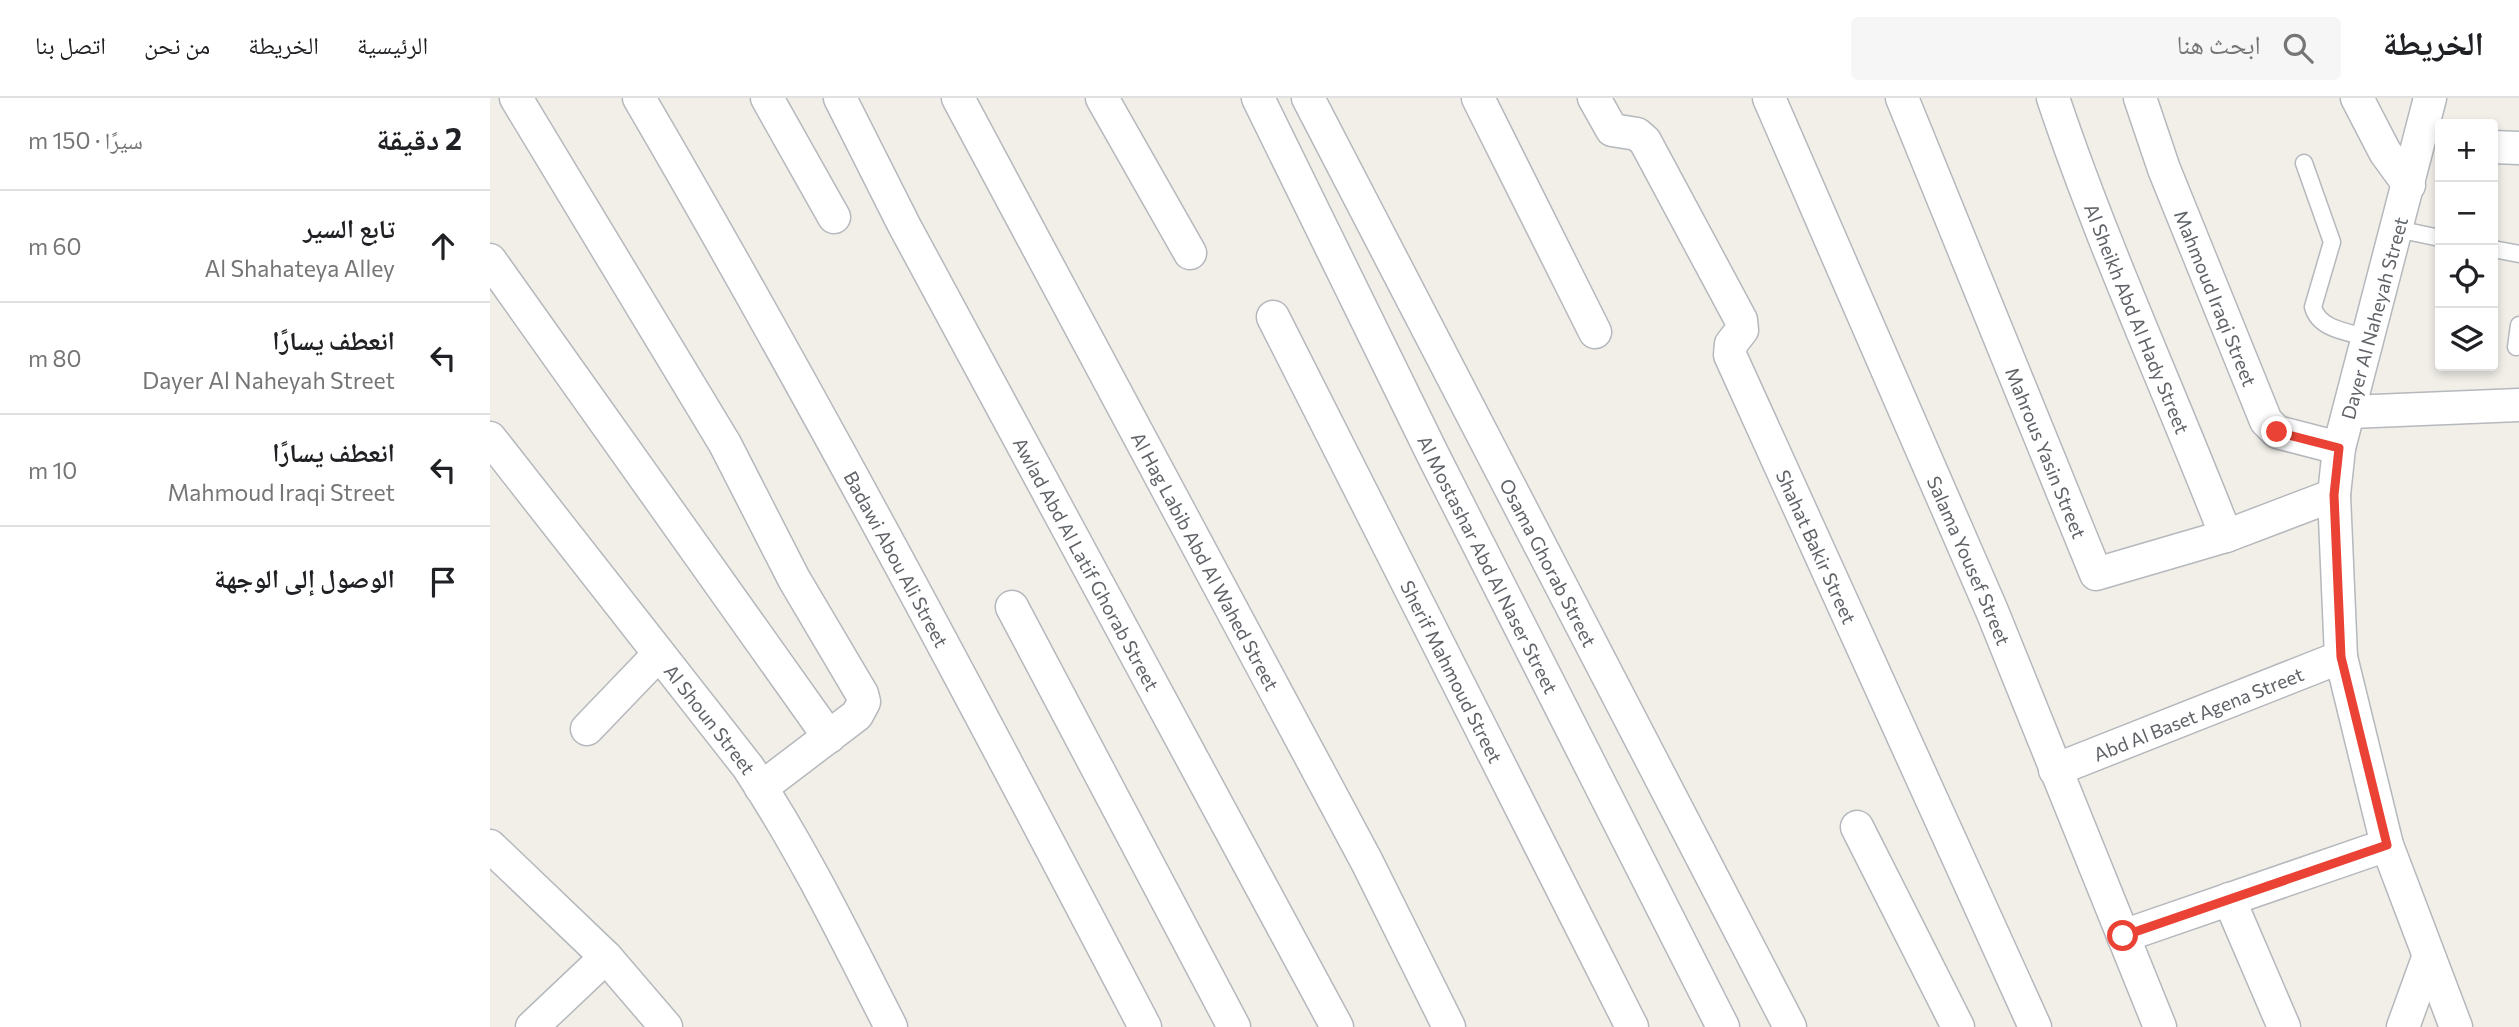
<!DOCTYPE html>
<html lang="ar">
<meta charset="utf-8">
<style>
:root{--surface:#fff;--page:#f6f6f6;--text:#202124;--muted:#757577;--line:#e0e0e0}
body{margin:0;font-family:Commissioner,"Noto Naskh Arabic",sans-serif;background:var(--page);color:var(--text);direction:rtl}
.controls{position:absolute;right:21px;top:21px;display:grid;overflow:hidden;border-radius:7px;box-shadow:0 4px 10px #0003}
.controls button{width:63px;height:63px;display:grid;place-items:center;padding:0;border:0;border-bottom:2px solid var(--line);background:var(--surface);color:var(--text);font:35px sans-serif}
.stop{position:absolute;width:21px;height:21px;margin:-16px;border:5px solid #ea4335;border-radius:50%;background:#fff}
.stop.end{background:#ea4335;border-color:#fff;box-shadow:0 2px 7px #0008}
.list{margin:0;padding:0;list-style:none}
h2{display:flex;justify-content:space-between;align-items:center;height:91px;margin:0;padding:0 28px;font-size:30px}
h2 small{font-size:23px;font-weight:400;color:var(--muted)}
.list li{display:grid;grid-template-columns:46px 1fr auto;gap:21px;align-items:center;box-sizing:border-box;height:112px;padding:0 28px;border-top:2px solid var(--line)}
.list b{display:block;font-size:26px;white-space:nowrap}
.list p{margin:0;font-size:23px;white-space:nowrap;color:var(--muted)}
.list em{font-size:23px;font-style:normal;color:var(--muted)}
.icon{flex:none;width:38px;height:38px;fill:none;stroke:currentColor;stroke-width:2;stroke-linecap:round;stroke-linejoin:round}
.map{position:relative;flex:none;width:2029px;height:929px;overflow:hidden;direction:ltr}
header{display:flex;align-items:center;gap:42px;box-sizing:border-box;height:98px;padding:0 35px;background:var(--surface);border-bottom:2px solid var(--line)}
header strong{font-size:33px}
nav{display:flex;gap:38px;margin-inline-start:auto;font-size:24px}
.search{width:490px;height:63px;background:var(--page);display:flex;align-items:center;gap:18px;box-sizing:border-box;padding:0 24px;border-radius:7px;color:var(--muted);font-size:26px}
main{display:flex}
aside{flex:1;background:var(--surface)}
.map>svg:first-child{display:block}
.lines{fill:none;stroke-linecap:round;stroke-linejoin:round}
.lane-casing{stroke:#b5b8bc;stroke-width:19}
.street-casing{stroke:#b5b8bc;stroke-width:35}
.lane{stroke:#fff;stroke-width:16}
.street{stroke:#fff;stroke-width:32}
.route{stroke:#ea4335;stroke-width:9}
.labels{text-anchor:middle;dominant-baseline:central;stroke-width:6;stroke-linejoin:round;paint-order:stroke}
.street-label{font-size:19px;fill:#5f6368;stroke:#fff}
</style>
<header>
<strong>الخريطة</strong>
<div class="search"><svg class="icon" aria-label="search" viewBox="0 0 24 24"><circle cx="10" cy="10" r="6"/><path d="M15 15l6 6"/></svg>ابحث هنا</div>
<nav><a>الرئيسية</a><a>الخريطة</a><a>من نحن</a><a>اتصل بنا</a></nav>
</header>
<main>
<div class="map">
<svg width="2029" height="929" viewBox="0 0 2029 929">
<rect width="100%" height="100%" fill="#f1efe8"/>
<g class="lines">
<g class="lane-casing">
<g id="lane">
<path d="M1814,65L1842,144L1823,209C1829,232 1859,234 1879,240"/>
<polyline points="1907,131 1950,140"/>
<polyline points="2003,151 2029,156"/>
<polyline points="2026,249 2029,227"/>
</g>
</g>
<g class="street-casing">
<g id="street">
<polyline points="26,0 235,346 304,481 372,596 374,604 367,617 271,690"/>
<path id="s1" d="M149,0C327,305 492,617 655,929"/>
<polyline points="277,0 344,119"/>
<path id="s2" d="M350,0L414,127L847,929"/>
<path id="s3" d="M468,0L877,764L959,929"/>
<polyline points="612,0 700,155"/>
<path id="s4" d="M768,0L943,357L1233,929"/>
<path id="s5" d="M818,0L1300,929"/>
<polyline points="988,0 1105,234"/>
<path id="s6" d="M1104,0L1122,32L1147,36L1155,43L1251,222L1252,232L1241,246L1240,257L1545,929"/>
<path id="s7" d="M1279,0L1502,513L1670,929"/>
<path id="s8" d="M1412,0L1606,476L1736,438L1844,397"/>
<path id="s9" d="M1563,0C1613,149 1679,292 1736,438"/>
<path id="s10" d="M1650,0L1674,71L1776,323L1787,334L1849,350"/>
<polyline points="1867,0 1895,54 1919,87"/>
<polyline points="1940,0 1849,350 1844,397 1851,559 1897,747 1966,929"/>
<polyline points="2003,49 2029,50"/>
<polyline points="0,162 339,639"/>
<path id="s11" d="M783,219L1142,929"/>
<polyline points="1860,314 2029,307"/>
<path id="s12" d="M0,340L258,669C313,752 356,841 401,929"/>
<polyline points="522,509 744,929"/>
<polyline points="97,631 169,556"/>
<path id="s13" d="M1565,672L1851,559"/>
<polyline points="1367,729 1468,929"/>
<polyline points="0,748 116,859 176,929"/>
<polyline points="1739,801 1794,929"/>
<polyline points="1633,838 1897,747"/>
<polyline points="42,929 116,859"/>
<polyline points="1913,929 1938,860"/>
</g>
</g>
<use href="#lane" class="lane"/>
<use href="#street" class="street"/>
</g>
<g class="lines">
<polyline class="route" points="1633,838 1897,747 1851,559 1844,397 1849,350 1787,334"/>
</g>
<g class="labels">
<g class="street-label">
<text stroke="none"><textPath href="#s10" startOffset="214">Mahmoud Iraqi Street</textPath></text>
<text stroke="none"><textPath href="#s9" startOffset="236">Al Sheikh Abd Al Hady Street</textPath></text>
<text transform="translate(1884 220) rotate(-75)">Dayer Al Naheyah Street</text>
<text stroke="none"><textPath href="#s8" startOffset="383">Mahrous Yasin Street</textPath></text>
<text stroke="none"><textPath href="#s6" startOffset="525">Shahat Bakir Street</textPath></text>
<text stroke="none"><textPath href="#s1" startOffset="528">Badawi Abou Ali Street</textPath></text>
<text stroke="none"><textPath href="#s3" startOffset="525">Al Hag Labib Abd Al Wahed Street</textPath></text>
<text stroke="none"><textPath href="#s7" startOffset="504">Salama Yousef Street</textPath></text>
<text stroke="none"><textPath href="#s5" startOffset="523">Osama Ghorab Street</textPath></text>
<text stroke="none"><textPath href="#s2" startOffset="527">Awlad Abd Al Latif Ghorab Street</textPath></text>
<text stroke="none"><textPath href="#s4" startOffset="520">Al Mostashar Abd Al Naser Street</textPath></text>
<text stroke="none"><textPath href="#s11" startOffset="397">Sherif Mahmoud Street</textPath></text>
<text stroke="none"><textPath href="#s13" startOffset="154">Abd Al Baset Agena Street</textPath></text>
<text stroke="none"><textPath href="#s12" startOffset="357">Al Shoun Street</textPath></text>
</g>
</g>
</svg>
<div class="controls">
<button>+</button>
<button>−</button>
<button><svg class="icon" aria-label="locate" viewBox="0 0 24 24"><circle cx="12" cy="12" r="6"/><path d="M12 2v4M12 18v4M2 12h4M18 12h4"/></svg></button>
<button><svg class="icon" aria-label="layers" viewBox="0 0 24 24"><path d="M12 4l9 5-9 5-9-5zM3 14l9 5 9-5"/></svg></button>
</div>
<div class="stop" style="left:1633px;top:838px"></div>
<div class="stop end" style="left:1787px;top:334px"></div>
</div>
<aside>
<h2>2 دقيقة<small>سيرًا · 150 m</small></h2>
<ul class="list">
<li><svg class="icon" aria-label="ahead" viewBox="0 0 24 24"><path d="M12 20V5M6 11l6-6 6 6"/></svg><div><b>تابع السير</b><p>Al Shahateya Alley</p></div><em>60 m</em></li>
<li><svg class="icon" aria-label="left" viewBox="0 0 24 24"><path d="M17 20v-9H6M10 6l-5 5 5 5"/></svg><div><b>انعطف يسارًا</b><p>Dayer Al Naheyah Street</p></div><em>80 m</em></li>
<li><svg class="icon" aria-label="left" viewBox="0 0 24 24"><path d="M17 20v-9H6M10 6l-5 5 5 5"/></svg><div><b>انعطف يسارًا</b><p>Mahmoud Iraqi Street</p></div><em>10 m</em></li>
<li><svg class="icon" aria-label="arrive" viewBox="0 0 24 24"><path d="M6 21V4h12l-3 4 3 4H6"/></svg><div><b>الوصول إلى الوجهة</b></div></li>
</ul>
</aside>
</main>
